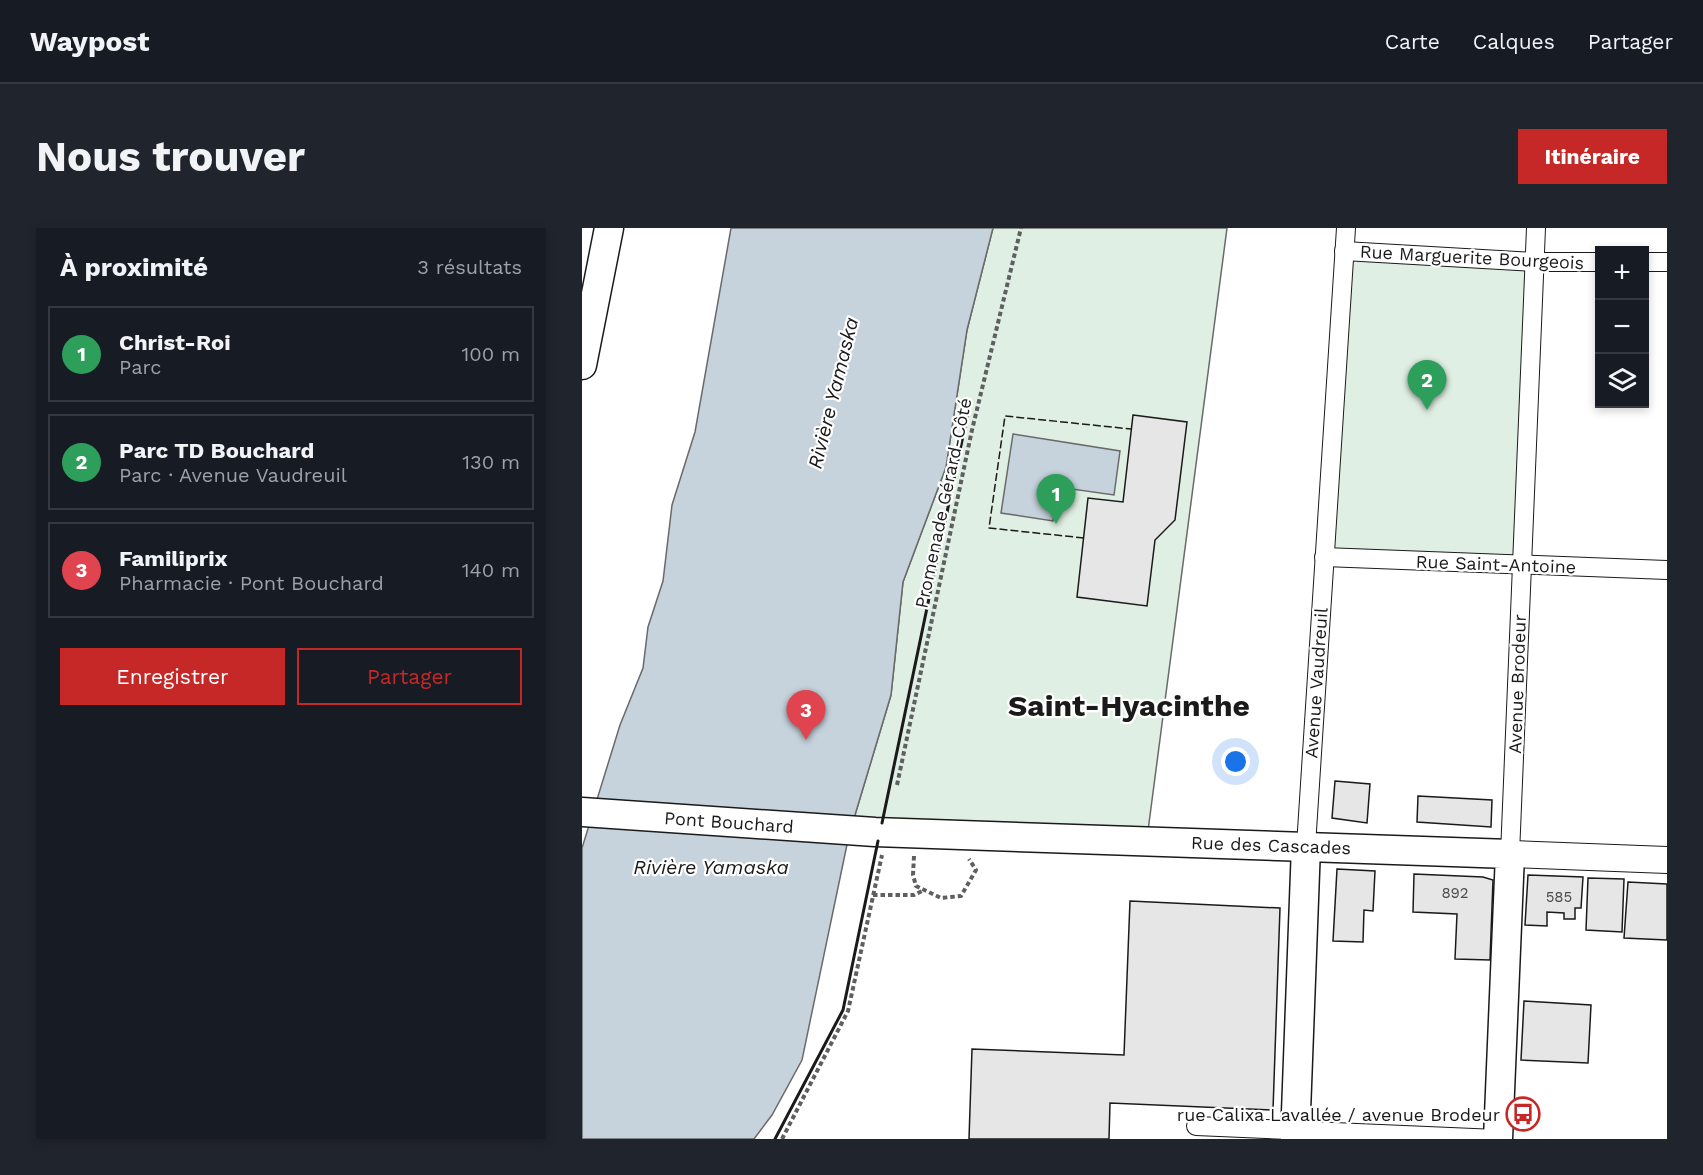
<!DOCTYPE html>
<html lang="fr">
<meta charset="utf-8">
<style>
:root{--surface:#171b24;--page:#20242c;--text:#f1f3f6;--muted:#9ea1a6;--line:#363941;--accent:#c62828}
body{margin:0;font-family:"Work Sans",sans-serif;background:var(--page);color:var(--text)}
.controls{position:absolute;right:18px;top:18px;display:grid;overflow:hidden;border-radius:0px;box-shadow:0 3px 9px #0003}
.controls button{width:54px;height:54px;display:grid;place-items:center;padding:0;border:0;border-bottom:2px solid var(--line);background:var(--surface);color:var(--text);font:30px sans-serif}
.you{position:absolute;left:654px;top:534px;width:21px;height:21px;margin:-15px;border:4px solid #fff;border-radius:50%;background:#1a73e8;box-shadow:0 0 0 9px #1a73e833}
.badge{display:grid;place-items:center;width:39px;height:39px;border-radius:50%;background:var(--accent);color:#fff;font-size:20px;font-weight:700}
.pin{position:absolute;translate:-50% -50px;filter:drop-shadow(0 2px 3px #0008)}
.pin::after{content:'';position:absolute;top:32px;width:21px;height:18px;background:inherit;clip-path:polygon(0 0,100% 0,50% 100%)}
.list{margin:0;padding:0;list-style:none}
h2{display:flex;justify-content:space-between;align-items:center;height:78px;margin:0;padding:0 24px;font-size:26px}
h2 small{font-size:20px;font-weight:400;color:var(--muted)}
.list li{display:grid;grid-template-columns:39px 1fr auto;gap:18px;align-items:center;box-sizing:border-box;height:96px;margin:0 12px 12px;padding:0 12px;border:2px solid var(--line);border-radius:0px}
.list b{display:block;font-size:22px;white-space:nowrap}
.list p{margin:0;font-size:20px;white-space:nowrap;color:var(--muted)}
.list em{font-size:20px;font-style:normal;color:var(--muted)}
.actions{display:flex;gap:12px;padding:18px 24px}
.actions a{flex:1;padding:14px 0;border:2px solid var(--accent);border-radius:0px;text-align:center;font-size:21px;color:var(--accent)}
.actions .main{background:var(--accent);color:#fff}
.icon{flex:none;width:33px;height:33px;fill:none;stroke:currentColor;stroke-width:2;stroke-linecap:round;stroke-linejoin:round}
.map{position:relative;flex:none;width:1085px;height:911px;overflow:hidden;border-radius:0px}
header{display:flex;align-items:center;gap:36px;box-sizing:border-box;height:84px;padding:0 30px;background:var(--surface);border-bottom:2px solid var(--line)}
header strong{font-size:28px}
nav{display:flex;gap:33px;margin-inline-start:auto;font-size:21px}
.intro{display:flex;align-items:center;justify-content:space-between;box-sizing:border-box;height:144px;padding:0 36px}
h1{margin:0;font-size:42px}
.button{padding:15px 27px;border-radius:0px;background:var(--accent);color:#fff;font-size:21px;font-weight:700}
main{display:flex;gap:36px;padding:0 36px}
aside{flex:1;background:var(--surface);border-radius:0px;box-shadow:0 3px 9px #0003}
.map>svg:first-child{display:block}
.green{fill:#e0efe3;stroke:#6a6a6a;stroke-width:1.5}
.water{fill:#c6d2dc;stroke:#6a6a6a;stroke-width:1.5}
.building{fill:#e6e6e6;stroke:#1a1a1a;stroke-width:1.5}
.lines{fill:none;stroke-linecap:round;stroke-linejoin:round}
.street-casing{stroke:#1a1a1a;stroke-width:20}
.secondary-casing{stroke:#1a1a1a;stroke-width:28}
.primary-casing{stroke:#1a1a1a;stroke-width:31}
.path{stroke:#5f5f5f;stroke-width:4;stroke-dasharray:4.5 3;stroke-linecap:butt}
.street{stroke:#fff;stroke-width:18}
.secondary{stroke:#fff;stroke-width:26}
.primary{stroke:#fff;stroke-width:28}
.fence{stroke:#1a1a1a;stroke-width:1.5;stroke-dasharray:8 3;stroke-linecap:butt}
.wall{stroke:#1a1a1a;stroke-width:3}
.labels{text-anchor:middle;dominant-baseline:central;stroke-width:4.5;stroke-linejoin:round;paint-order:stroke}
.number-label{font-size:15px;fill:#4d4d4d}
.street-label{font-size:18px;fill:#1a1a1a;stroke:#fff}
.poi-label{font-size:18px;fill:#1a1a1a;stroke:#fff;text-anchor:end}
.water-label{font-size:20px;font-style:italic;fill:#1a1a1a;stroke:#fff}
.town-label{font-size:30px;font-weight:bold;fill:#1a1a1a;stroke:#fff}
</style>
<header>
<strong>Waypost</strong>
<nav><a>Carte</a><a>Calques</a><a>Partager</a></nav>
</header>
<div class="intro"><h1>Nous trouver</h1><a class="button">Itinéraire</a></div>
<main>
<aside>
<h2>À proximité<small>3 résultats</small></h2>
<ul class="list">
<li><span class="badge" style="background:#2e9e5b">1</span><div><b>Christ-Roi</b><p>Parc</p></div><em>100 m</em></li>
<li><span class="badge" style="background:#2e9e5b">2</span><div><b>Parc TD Bouchard</b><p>Parc · Avenue Vaudreuil</p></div><em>130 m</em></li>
<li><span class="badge" style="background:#e0444e">3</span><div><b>Familiprix</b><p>Pharmacie · Pont Bouchard</p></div><em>140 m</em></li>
</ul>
<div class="actions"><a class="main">Enregistrer</a><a>Partager</a></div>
</aside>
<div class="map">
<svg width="1085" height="911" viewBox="0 0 1085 911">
<rect width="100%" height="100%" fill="#fff"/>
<g class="green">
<polygon points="411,0 645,0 564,618 267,607 309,467 321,354 364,239 385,102"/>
<polygon points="754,18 949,29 935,343 742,335"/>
</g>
<g class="water">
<polygon points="149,0 411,0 385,102 364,239 321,354 309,467 267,607 220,832 190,887 172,911 0,911 0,620 38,497 61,440 66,399 81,353 90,277 113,204"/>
<polygon points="431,206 538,223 532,267 476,259 471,293 419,285"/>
</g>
<g class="building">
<polygon points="551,187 605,194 593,292 573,312 565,378 495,369 506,270 541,274"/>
<polygon points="753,553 788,556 785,595 750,590"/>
<polygon points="836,568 910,572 909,599 835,594"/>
<polygon points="755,641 793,643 791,683 782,682 781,714 751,713"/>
<polygon points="832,646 901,649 911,652 908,732 873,731 875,686 831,684"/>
<polygon points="946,647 1001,649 999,680 993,680 993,691 982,691 982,685 965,684 965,698 943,697"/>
<polygon points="1006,650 1042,651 1040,704 1004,702"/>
<polygon points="1046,654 1085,656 1085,712 1042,710"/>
<polygon points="548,673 698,680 691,882 528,875 527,911 387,911 390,821 542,827"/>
<polygon points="942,773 1009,777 1006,835 939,832"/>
</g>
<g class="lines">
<g class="street-casing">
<g id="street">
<polyline points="762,23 953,34 1017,34"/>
<polyline points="1062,34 1085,34"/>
<polyline points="742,329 1085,342"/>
<polyline points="724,618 764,0"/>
<polyline points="928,626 954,0"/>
<polyline points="614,898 915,911"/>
</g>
</g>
<g class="secondary-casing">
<polyline id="secondary" points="928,626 1085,632"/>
</g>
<g class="primary-casing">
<g id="primary">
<polyline points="0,137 27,0"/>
<polyline points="0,584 293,604 928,626 916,911"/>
<polyline points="713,911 724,618"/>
</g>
</g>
<g class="path">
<polyline points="315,557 390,202 439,0"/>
<polyline points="332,628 331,647 334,658 359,670 379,668 394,642 387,631"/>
<polyline points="291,667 332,667 340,663"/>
<polyline points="200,911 266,783 300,627"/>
</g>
<use href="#street" class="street"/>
<use href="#secondary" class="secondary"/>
<use href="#primary" class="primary"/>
<polyline class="fence" points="502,310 407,300 423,188 549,201"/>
<g class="wall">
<polyline points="300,595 386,184"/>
<polyline points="193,911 261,782 296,613"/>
</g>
</g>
<defs>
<g id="bus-ring" transform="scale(1.725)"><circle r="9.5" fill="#fff" stroke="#c62828" stroke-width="1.5"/><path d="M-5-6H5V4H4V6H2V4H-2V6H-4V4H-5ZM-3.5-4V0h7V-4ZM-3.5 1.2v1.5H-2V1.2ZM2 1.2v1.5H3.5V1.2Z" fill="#c62828"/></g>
</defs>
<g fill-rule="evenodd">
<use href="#bus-ring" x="941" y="886"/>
</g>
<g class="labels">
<g class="number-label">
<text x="873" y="665">892</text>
<text x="977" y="669">585</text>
</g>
<g class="street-label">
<text transform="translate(890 29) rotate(3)">Rue Marguerite Bourgeois</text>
<text transform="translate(361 275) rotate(-78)">Promenade Gérard-Côté</text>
<text transform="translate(914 336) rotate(2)">Rue Saint-Antoine</text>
<text transform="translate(734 455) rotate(-86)">Avenue Vaudreuil</text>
<text transform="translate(935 456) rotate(-88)">Avenue Brodeur</text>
<text transform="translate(147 594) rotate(4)">Pont Bouchard</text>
<text transform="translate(689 617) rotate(2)">Rue des Cascades</text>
</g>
<g class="poi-label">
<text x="918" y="886">rue Calixa Lavallée / avenue Brodeur</text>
</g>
<g class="water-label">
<text transform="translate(251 165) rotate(-76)">Rivière Yamaska</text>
<text x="129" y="639">Rivière Yamaska</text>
</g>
<g class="town-label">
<text x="547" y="477">Saint-Hyacinthe</text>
</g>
</g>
</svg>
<div class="controls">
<button>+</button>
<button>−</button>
<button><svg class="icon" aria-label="layers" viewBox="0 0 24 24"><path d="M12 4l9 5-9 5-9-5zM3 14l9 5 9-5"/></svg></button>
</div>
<div class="you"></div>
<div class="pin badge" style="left:474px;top:296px;background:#2e9e5b">1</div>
<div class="pin badge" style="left:845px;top:182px;background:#2e9e5b">2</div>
<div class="pin badge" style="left:224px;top:512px;background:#e0444e">3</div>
</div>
</main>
